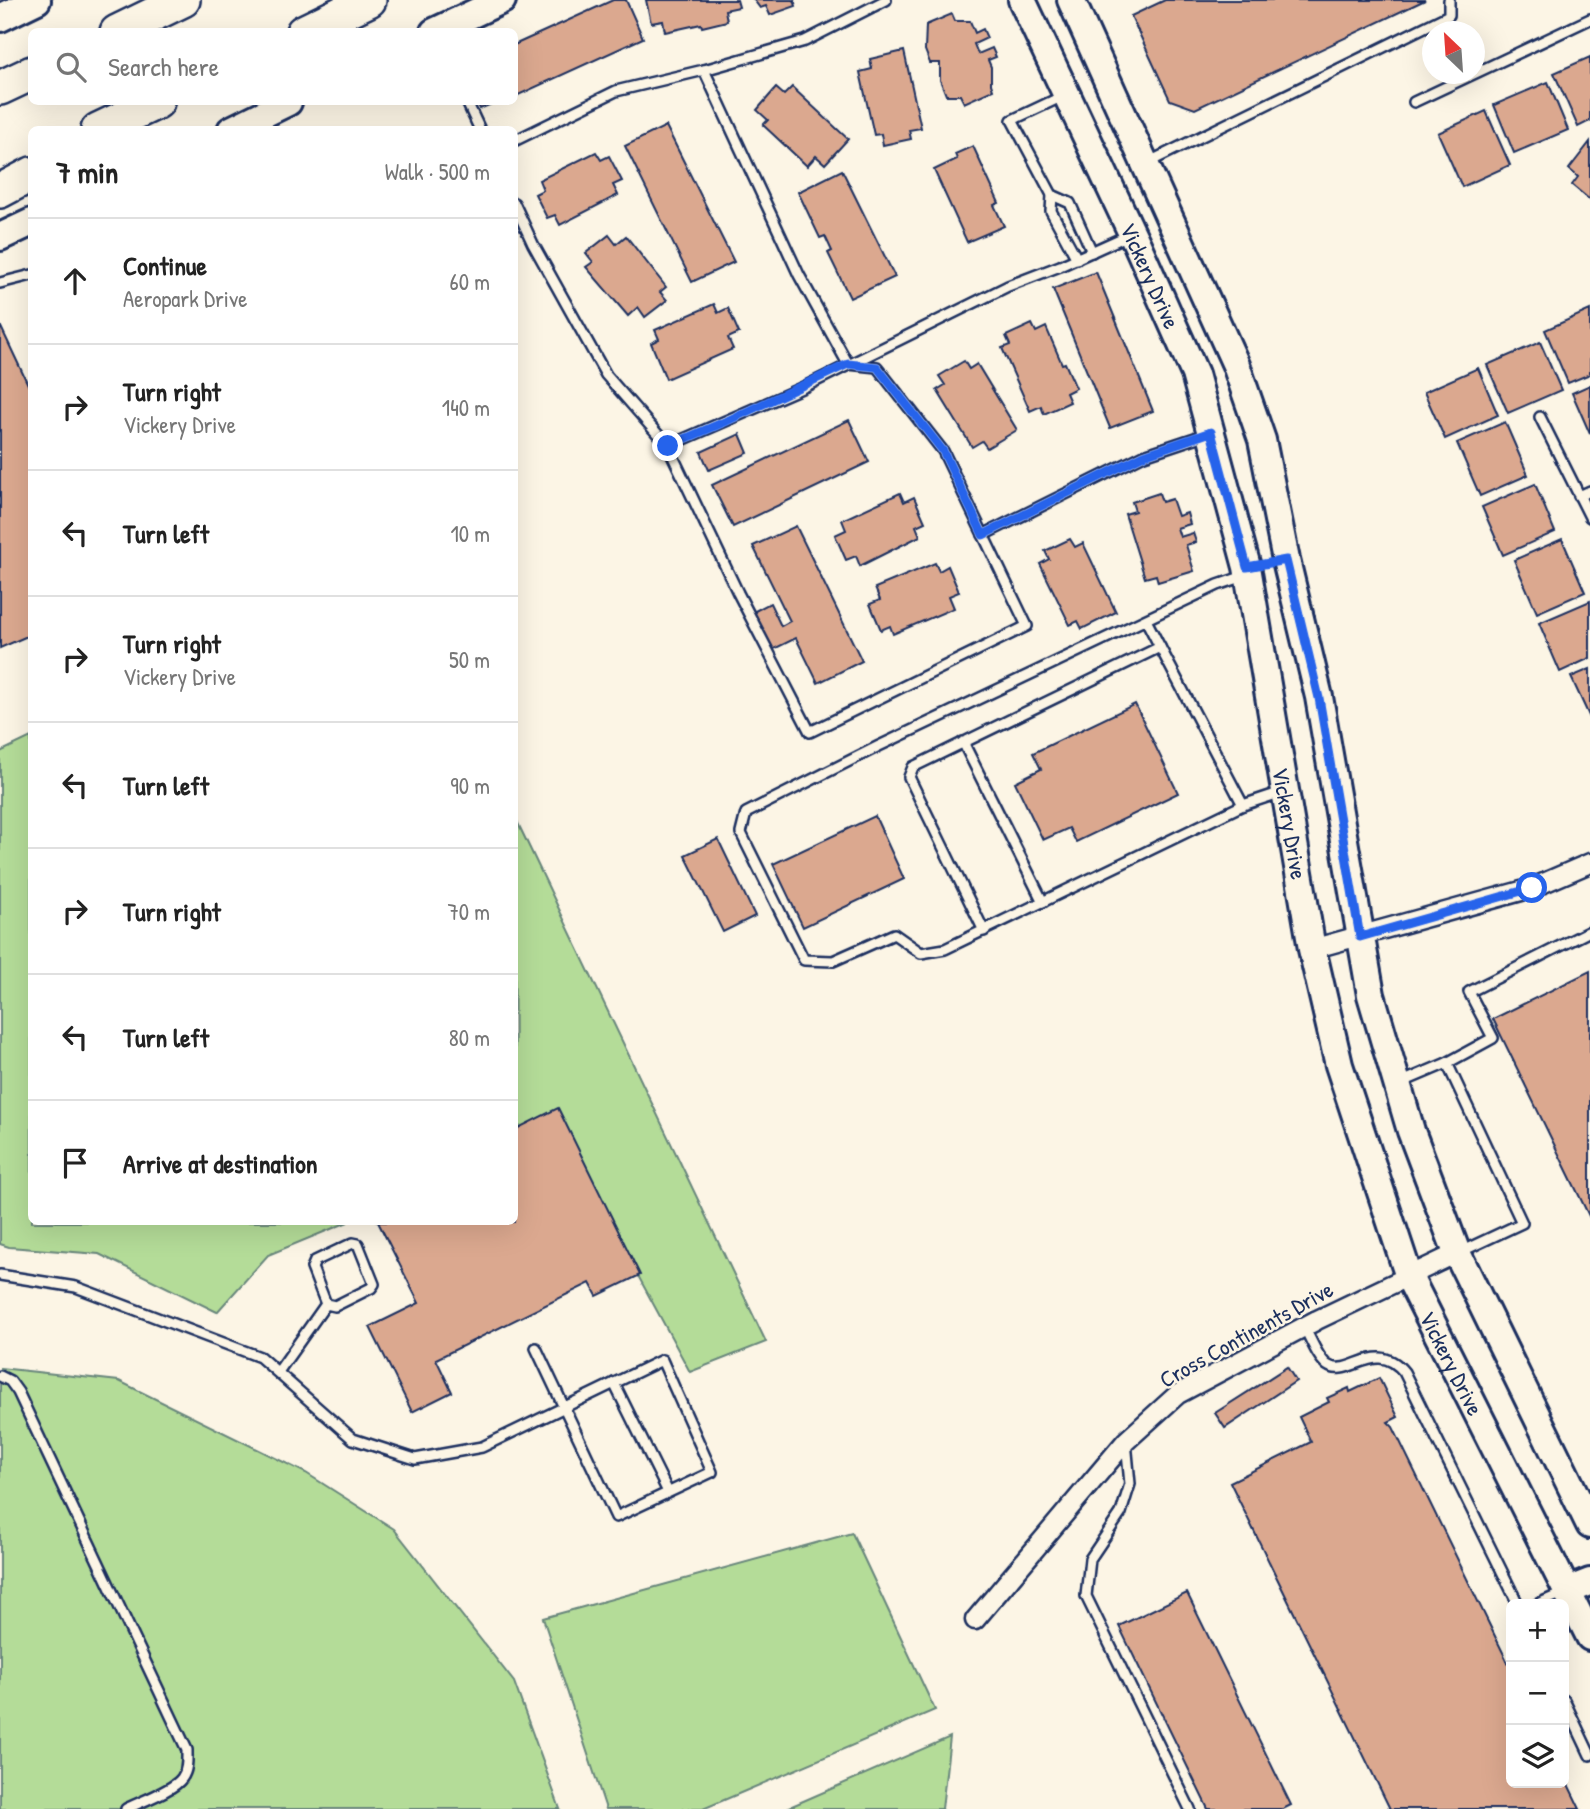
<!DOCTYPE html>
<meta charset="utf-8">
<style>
:root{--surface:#fff;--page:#f2f2f2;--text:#222;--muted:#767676;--line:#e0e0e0}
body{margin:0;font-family:"Patrick Hand",sans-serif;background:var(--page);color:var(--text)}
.controls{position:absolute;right:21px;bottom:21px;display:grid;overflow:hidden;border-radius:10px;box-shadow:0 7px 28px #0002}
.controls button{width:63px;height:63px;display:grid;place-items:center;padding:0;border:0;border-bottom:2px solid var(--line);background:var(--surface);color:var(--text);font:35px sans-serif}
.compass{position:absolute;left:1422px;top:21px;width:63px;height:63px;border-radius:50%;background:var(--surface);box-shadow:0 7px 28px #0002;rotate:335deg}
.stop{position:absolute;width:21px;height:21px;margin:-16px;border:5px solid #2563eb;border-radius:50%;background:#fff}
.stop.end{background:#2563eb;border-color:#fff;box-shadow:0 2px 7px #0008}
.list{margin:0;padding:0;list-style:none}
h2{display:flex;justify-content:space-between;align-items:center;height:91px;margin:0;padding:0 28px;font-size:30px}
h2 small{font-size:23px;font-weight:400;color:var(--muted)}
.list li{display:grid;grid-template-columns:46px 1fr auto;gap:21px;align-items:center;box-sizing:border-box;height:126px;padding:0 28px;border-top:2px solid var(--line)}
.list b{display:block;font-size:26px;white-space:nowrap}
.list p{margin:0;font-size:23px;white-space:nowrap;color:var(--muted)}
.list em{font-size:23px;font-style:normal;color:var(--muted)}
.icon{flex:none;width:38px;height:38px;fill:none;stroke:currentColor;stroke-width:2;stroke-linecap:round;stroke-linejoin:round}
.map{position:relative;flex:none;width:1590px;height:1809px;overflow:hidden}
.search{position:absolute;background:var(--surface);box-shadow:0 7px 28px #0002;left:28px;top:28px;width:490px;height:77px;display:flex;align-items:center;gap:18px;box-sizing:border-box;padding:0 24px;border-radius:10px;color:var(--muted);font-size:26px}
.panel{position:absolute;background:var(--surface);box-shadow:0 7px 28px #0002;left:28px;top:126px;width:490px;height:1099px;border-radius:10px}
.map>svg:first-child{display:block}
.green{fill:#b4dc98;stroke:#68867b;stroke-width:2}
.building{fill:#dba88f;stroke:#1b2f5e;stroke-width:2}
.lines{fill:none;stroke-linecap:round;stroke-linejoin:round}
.lane-casing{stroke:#1b2f5e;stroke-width:14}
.street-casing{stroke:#1b2f5e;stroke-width:23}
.secondary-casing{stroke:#1b2f5e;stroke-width:32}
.highway-casing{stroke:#1b2f5e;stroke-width:38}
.lane{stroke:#fcf5e5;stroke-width:9}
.street{stroke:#fcf5e5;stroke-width:18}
.secondary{stroke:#fcf5e5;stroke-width:26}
.highway{stroke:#fcf5e5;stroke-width:33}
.route{stroke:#2563eb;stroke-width:9}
.labels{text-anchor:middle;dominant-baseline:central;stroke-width:5;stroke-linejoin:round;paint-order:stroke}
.street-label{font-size:23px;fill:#1b2f5e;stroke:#fcf5e5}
</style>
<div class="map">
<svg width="1590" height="1809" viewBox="0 0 1590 1809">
<rect width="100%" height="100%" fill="#fcf5e5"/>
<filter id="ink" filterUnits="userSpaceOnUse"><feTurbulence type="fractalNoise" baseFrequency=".0143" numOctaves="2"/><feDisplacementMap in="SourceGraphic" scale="14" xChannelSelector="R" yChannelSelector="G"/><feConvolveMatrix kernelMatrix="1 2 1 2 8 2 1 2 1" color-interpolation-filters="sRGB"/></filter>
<g filter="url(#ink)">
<g class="green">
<polygon points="31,737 32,1222 348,1222 268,1255 217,1312 99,1254 9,1247 0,1244 0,752"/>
<polygon points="514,815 766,1342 690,1372 561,1133 515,1152"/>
<polygon points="0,1368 119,1381 306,1473 394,1529 514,1682 560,1809 0,1809"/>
<polygon points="852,1533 935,1710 703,1809 606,1809 543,1618"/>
<polygon points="950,1737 942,1809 785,1809"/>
</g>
<g class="building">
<polygon points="613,0 626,0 643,38 514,97 514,45"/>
<polygon points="646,0 737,0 739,7 725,10 727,21 702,27 701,24 665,32 663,21 651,23"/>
<polygon points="754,0 794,0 796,6 770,15 766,6 760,8"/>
<polygon points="1165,0 1425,0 1195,109 1170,100 1131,16"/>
<polygon points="952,14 955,21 970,21 975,33 983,29 987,38 974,44 978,54 992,48 996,57 988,60 991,67 991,84 993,90 964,103 960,95 946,95 940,80 940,63 930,63 925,50 926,25"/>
<polygon points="904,51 921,128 909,130 911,139 883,145 881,134 874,135 860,72 872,69 870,59"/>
<polygon points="1590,57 1590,121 1578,127 1554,73"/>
<polygon points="1548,82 1568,130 1514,153 1494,105"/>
<polygon points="792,87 848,139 825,164 816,156 807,166 763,125 768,120 757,110 776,88 784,95"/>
<polygon points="477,102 496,102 480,109"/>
<polygon points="1486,111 1510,165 1462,187 1438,133"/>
<polygon points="666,126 734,262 692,282 625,146"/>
<polygon points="1590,142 1590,200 1572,185 1578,177 1569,169"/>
<polygon points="973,146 999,203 994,205 1004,226 967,242 934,170 957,159 955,154"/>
<polygon points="596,152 601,160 609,156 622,181 613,185 618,195 560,225 555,215 547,218 535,194 543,190 539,180"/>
<polygon points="842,170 895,277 850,298 828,253 832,251 825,236 820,238 798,192"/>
<polygon points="609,235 616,244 626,236 666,287 660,292 667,300 645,317 638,307 628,316 586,267 593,262 586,253"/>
<polygon points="1096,272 1153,411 1110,428 1053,289"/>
<polygon points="714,304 718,313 728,308 739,333 728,338 733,349 666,379 651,343 659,339 655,330"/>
<polygon points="1590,310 1590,374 1568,383 1545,330"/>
<polygon points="1032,324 1036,332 1046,327 1062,364 1065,363 1076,388 1066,393 1070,402 1044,414 1041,406 1030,411 1002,348 1010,345 1006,336"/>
<polygon points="0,325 32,393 32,634 0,648"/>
<polygon points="1540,342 1561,390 1508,413 1487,365"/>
<polygon points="964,361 969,369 977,364 1017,430 987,448 982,441 972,447 937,390 945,385 939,376"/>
<polygon points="1478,368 1498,415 1445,439 1424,392"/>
<polygon points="1590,385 1590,434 1572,393"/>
<polygon points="849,420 869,462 733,527 712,485"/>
<polygon points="1505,422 1528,475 1480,496 1457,443"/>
<polygon points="740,434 748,453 709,470 701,452"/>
<polygon points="1535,484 1555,532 1503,555 1482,507"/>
<polygon points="900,493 904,502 914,497 925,522 916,526 920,536 860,566 856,556 846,560 835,535 846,530 842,520"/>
<polygon points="1159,493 1162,502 1172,499 1178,516 1187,513 1190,524 1177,528 1180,537 1193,533 1196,542 1186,545 1194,571 1158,582 1156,575 1145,578 1125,514 1135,511 1132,502"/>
<polygon points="796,526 862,661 818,683 796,638 772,650 753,612 770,603 781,626 790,621 753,546"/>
<polygon points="1070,539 1075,547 1083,543 1116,612 1082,629 1078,621 1070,625 1040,564 1049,559 1045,551"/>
<polygon points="1562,539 1585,592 1537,613 1514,560"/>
<polygon points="935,563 939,571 948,566 959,592 949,596 954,608 893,634 890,626 881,630 870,604 880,600 875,588"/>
<polygon points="1590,601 1590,658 1560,672 1539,623"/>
<polygon points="1590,669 1590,718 1571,677"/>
<polygon points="1135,704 1178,793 1076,842 1069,828 1043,840 1015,782 1041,769 1033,753"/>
<polygon points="875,816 904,879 803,927 773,864"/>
<polygon points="718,839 755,916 723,932 685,855"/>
<polygon points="1590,971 1590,1218 1493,1019"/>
<polygon points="558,1108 640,1275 597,1296 590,1283 436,1359 452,1392 412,1412 370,1327 419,1303 378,1222 514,1222 514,1130"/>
<polygon points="1287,1367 1296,1381 1225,1428 1215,1413"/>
<polygon points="1379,1378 1398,1417 1388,1422 1393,1427 1511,1669 1511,1783 1564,1783 1564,1776 1580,1809 1390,1809 1230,1482 1311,1442 1299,1417 1329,1402 1327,1398 1349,1388 1350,1392"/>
<polygon points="1187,1593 1291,1805 1283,1809 1208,1809 1119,1626"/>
</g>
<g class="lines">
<g class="lane-casing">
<g id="lane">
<polyline points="704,70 805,41 886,0"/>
<polyline points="1063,96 1012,120 1052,195 1051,211 1077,259"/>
<polyline points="467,102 480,130"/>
<polyline points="1414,102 1590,19"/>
<polyline points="514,141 616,91 704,70 799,275 848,364 877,367 943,451 1027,626 810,732 738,593 668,446 806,386 1008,286 1060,266 1131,234"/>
<polyline points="1147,163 1449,15 1449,0"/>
<polyline points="1052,195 1070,203 1092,252"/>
<polyline points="514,203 533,244 606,375 668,446"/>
<polyline points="0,283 32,275"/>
<polyline points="1540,417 1590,517"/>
<polyline points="1579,496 1590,491"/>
<polyline points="983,535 1144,455 1207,434"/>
<polyline points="1247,575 1218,585 879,746 746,813 741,833 804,960 833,961 894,934 921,953 945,949 1243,805 1282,792"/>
<polyline points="1146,620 1160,647"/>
<polyline points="963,742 1043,902"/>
<polyline points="984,931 909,777 913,767 1160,647 1243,805"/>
<polyline points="1447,1063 1493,1038 1469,992 1590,931"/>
<polyline points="1400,1083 1447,1063 1522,1223 1458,1253"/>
<polyline points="0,1275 76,1287 260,1357 353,1439 415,1459 482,1447 662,1360 712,1472 616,1517 536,1348"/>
<path d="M1304,1327C1311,1339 1317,1357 1327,1365C1348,1380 1376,1337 1404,1372L1518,1604"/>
<polyline points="278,1372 326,1304 312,1268 315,1261 353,1243 358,1244 374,1284 371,1288 335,1306 326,1304"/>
<path d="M0,1376L10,1381L18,1392L187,1750C187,1759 188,1770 182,1778C174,1790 140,1802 126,1809"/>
<polyline points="614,1383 668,1492"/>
<polyline points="1126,1442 1130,1484 1121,1513 1090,1559 1086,1596 1190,1809"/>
<polyline points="1538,1604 1565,1592"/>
<polyline points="1564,1700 1590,1755"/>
</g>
</g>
<g class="street-casing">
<g id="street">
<polyline points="1312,949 1532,888 1590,863"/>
<polyline points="975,1620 1126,1441 1178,1394 1317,1320 1457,1253"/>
</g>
</g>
<g class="secondary-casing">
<g id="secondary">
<path id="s1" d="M1022,0L1137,244L1195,374L1247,567L1312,949L1339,1065L1409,1277L1590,1637"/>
<polyline points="1071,0 1236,365 1262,440 1286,560 1319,697 1371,995 1411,1131 1457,1253 1590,1525"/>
<polyline points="0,18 37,0"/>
<polyline points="434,32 502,0"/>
<polyline points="231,130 288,102"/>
<polyline points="0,237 32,222"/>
<polyline points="1567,1591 1590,1582"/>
</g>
</g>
<g class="highway-casing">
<g id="highway">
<polyline points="117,32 183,0"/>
<polyline points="303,32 369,0"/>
<polyline points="0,88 32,73"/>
<polyline points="98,130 157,102"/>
<polyline points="0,191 32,174"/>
</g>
</g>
<use href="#lane" class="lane"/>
<use href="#street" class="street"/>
<use href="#secondary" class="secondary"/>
<use href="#highway" class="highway"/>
</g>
</g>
<g class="lines" filter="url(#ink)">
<polyline class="route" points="668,446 727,421 848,364 877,367 943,451 983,535 1144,455 1211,432 1247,567 1286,560 1319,698 1360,937 1532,888"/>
</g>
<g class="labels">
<g class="street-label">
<text stroke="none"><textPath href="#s1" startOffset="304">Vickery Drive</textPath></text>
<text stroke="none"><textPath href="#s1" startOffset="872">Vickery Drive</textPath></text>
<text transform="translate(1246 1334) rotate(-29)">Cross Continents Drive</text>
<text stroke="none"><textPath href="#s1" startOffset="1438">Vickery Drive</textPath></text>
</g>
</g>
</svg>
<div class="controls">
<button>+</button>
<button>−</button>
<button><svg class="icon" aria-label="layers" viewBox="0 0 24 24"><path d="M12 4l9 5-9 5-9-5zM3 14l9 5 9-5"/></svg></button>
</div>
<svg class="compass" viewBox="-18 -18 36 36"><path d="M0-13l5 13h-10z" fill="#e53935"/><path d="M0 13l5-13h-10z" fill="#767676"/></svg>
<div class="stop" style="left:1532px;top:888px"></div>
<div class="stop end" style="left:668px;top:446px"></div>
<div class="search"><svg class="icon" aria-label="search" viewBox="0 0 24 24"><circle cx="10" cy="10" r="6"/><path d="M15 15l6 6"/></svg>Search here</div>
<section class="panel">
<h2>7 min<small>Walk · 500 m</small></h2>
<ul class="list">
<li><svg class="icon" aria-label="ahead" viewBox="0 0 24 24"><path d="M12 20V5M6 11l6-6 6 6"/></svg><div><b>Continue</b><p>Aeropark Drive</p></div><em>60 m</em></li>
<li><svg class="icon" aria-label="right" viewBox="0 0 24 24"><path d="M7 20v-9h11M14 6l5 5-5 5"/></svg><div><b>Turn right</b><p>Vickery Drive</p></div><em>140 m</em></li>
<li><svg class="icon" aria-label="left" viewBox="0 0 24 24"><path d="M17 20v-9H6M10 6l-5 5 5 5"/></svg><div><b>Turn left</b></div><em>10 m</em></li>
<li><svg class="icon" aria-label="right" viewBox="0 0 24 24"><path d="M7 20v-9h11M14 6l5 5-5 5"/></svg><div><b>Turn right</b><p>Vickery Drive</p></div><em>50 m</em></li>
<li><svg class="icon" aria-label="left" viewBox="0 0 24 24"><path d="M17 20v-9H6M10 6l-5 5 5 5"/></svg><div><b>Turn left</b></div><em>90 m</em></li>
<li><svg class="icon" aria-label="right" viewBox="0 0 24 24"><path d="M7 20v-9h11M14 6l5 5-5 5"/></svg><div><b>Turn right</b></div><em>70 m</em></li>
<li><svg class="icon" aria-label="left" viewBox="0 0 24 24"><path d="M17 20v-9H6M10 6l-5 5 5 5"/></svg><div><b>Turn left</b></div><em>80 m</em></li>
<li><svg class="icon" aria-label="arrive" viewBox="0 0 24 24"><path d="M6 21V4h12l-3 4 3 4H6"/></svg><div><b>Arrive at destination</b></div></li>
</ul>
</section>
</div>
